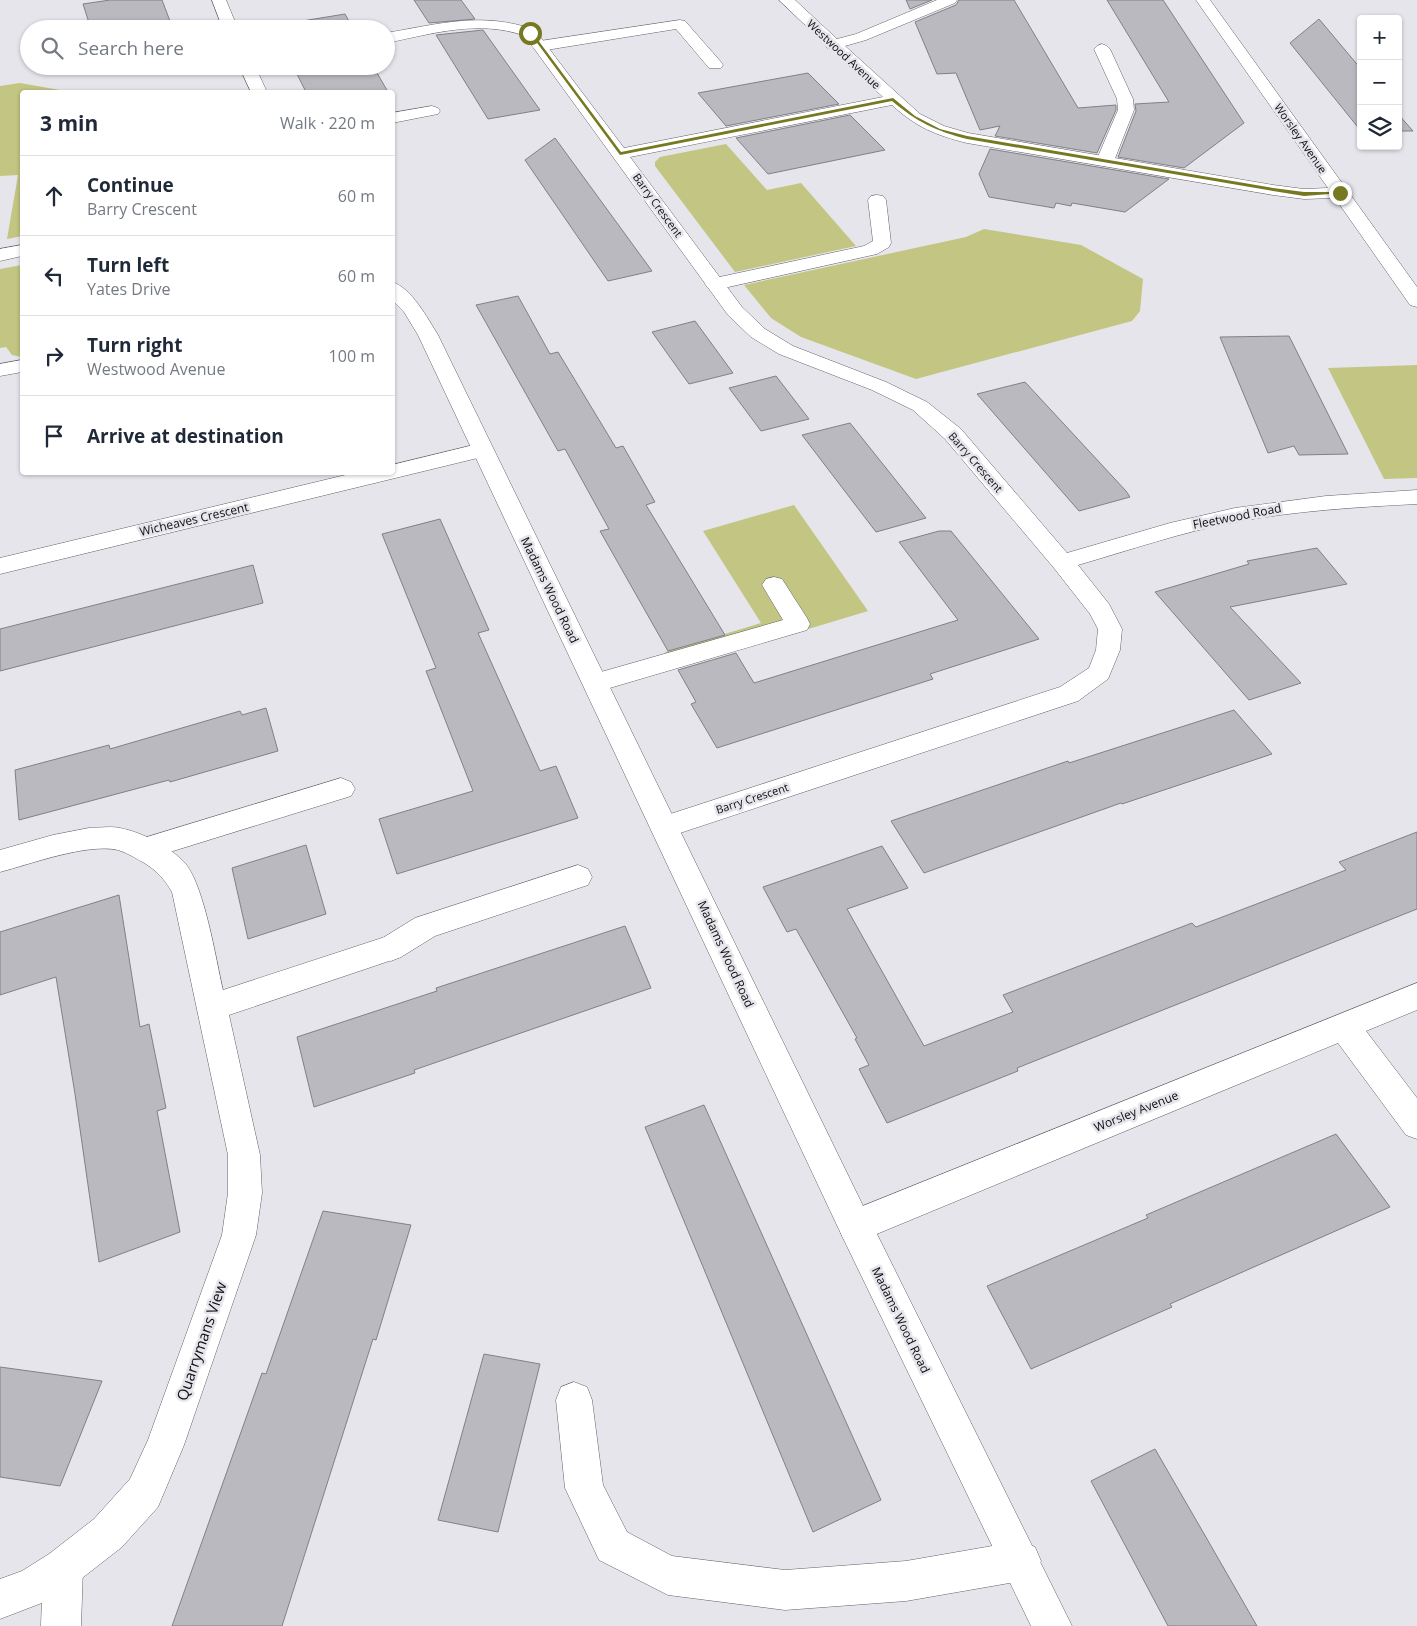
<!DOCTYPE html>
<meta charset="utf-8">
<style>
:root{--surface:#fff;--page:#f2f2f3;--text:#1f2937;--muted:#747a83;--line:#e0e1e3}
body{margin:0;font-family:"Open Sans",sans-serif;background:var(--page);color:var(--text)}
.controls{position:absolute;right:15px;top:15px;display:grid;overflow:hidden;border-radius:5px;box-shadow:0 1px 4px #0004}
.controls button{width:45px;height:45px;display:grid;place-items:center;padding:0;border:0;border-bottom:1px solid var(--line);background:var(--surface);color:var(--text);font:25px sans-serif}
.stop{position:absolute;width:15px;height:15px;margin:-11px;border:4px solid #767921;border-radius:50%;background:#fff}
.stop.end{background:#767921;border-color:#fff;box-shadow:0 1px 5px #0008}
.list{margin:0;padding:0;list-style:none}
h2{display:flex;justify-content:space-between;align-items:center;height:65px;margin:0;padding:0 20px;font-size:21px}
h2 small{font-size:16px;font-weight:400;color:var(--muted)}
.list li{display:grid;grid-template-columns:32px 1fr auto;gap:15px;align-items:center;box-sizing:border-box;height:80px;padding:0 20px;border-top:1px solid var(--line)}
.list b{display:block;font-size:19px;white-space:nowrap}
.list p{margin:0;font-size:16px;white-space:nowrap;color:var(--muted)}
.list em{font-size:16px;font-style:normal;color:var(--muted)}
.icon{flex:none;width:28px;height:28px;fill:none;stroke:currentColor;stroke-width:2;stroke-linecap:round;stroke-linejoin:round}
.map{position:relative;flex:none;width:1417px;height:1626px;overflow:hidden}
.search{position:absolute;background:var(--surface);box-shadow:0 1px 4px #0004;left:20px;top:20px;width:375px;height:55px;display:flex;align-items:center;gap:12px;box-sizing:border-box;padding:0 18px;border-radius:28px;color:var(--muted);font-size:19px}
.panel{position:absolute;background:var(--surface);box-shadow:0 1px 4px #0004;left:20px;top:90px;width:375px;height:385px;border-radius:5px}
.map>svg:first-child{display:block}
.green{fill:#c2c682}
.building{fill:#bab9c0;stroke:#818086}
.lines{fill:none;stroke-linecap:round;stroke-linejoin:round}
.service-casing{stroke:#636269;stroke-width:1}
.minor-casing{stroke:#636269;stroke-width:1}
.tertiary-casing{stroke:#636269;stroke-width:1}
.service{fill:#fff;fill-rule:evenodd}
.minor{fill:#fff;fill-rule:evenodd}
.tertiary{fill:#fff;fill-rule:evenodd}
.route{fill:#767921}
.labels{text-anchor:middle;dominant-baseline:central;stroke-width:5;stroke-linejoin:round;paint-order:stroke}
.far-street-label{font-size:11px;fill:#0e0e10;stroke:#e6e5ec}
.street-label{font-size:12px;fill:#0e0e10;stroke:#e6e5ec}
.near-street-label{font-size:15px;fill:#0e0e10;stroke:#e6e5ec}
</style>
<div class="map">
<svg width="1417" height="1626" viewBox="0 0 1417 1626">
<rect width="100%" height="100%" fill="#e6e5ec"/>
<g class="green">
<polygon points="20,83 71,92 22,92 22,236 7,239 18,175 0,176 0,86"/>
<polygon points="726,144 767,190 801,183 856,246 735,272 655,166 655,162 660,157"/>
<polygon points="984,229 1081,245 1143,279 1140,311 1132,321 916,379 801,337 771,318 744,285 966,237"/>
<polygon points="22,265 22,357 21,357 12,355 6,347 0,348 0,269"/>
<polygon points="1417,365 1417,478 1384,479 1328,368"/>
<polygon points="794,505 868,611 676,669 665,652 761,623 703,531"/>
</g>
<g class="building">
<polygon points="110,0 162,0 173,29 91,29 83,4"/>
<polygon points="414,0 461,0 475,19 429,23"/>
<polygon points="906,0 932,0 910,9"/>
<polygon points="959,0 1014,0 1078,108 1116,105 1116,110 1097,153 995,136 1000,126 980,130 956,73 937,74 915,22 956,5"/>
<polygon points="1107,0 1163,0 1244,123 1184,168 1118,157 1136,111 1135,104 1169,102"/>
<polygon points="345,14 353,29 273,29 272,26"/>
<polygon points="1319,19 1361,69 1361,131 1290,43"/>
<polygon points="483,30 540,110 488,119 436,35"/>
<polygon points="293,66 373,66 388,92 306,92"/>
<polygon points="808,73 839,104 726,126 698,93"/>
<polygon points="1398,114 1413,131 1398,131"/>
<polygon points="850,115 885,150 768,174 736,138"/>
<polygon points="555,138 652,271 608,281 525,160"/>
<polygon points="990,149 1169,179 1125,212 1072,203 1071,206 1056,203 1054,208 989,197 979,174"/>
<polygon points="518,296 550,354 558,352 616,448 623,446 655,502 646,505 725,635 668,651 600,531 609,529 565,449 558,451 476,305"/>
<polygon points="695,321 733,373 689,384 652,332"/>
<polygon points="1289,336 1348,454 1299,455 1294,446 1268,453 1220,337"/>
<polygon points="776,376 809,419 761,431 729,388"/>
<polygon points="1025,382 1126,491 1130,497 1079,511 977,394"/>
<polygon points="850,423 926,518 876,532 802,435"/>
<polygon points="440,519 489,630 478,633 540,771 556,766 578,818 397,874 379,819 473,791 426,671 436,668 382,534"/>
<polygon points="939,531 951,531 1039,639 930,674 933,679 717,748 691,704 696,702 678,670 736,653 754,683 958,620 899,542"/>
<polygon points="1317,548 1347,584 1230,607 1301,683 1249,700 1155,592 1249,564 1247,561"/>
<polygon points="253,565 263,603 0,671 0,629"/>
<polygon points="266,708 278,751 170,782 169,780 19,820 15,770 109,745 110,749 240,711 242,715"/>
<polygon points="1234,710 1272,754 1122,804 1121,803 924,873 891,821 1068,761 1069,763"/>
<polygon points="1417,832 1417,909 1017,1068 1018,1071 887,1123 859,1069 869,1065 855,1039 857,1038 796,929 787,932 763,887 882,846 908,888 847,909 924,1046 1013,1012 1003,995 1192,923 1196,927 1346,870 1339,862"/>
<polygon points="306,845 326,914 248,939 232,868"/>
<polygon points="119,895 140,1027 149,1024 166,1108 157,1111 180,1232 99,1262 75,1094 56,977 0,995 0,932"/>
<polygon points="625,926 651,988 414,1070 415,1073 314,1107 297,1037 437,991 436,988"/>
<polygon points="704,1105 881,1500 813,1532 645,1127"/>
<polygon points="1336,1134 1390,1207 1170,1304 1172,1307 1031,1369 987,1286 1148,1218 1146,1215"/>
<polygon points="323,1211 411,1225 376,1340 373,1339 282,1626 172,1626 262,1373 266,1374"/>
<polygon points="484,1354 540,1364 498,1532 438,1520"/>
<polygon points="0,1367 102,1381 60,1486 0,1477"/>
<polygon points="1155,1449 1203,1532 1257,1626 1168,1626 1091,1481"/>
</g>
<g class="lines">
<g class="service-casing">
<g id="service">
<polygon points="680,20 685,21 721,62 723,65 721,68 709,68 676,29 540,51 535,49 532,46 535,43 540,41"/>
<polygon points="1102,44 1107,46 1110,49 1133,99 1134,110 1114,161 1111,165 1105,166 1099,165 1096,161 1118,110 1117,99 1094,49 1097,46"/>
<polygon points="432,106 438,108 440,111 438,114 392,123 392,113"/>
<polygon points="877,195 883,196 886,200 891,243 889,247 877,254 715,290 708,288 705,284 708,280 715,278 864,246 873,241 868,200 871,196"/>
<polygon points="774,577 782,579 807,618 810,624 807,630 596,692 587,690 583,683 587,676 783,620 762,585 766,579"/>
<polygon points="341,778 351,782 355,789 351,796 144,860 134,857 130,849 134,841"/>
<polygon points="578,865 588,869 592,877 588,885 435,936 401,957 391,961 381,957 376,948 381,939 415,918"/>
<polygon points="574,1382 587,1387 592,1400 603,1485 627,1532 672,1556 785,1570 906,1561 1021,1541 1035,1547 1041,1561 1035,1575 1021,1581 906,1601 785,1610 668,1595 599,1560 565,1488 556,1400 561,1387"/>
<polygon points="63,1548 77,1554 83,1568 81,1626 41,1626 43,1568 49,1554"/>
</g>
</g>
<g class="minor-casing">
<g id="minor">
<path d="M779,0H795L837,39L856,34L937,0H957L955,3L866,40L845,46L920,114L944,126L968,133L1273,185L1304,189L1328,188L1196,0H1210L1417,287V307L1410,305L1335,198L1304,199L1273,195L967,143C935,135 916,127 892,105L630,157L742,307L765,329L793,346L886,382L927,402L961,429L1067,553L1170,523L1235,508L1326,496L1417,490V504C1356,507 1295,511 1235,522C1182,532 1130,550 1078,565L1109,604L1122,629L1120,650L1108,679L1078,701L665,838L655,835L651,827L655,819L1060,687L1089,668L1096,650L1098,629L1090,614L1054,568L945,439L913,410L872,390L779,354L751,337L728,315L525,36C479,19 432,34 386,43V33C439,24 483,11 535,30L624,148L883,97L831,49L827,48L825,44Z"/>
<polygon points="22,245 22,256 0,261 0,249"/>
<polygon points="22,360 22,372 0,376 0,364"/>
<polygon points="482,443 490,445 493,450 490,455 0,574 0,558 358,472 392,472 392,465"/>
<path d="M89,828C99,828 110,826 120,828C141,832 169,846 184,862C204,883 216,960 223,990L391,935L401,939L406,948L401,957L229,1015L260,1155L262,1193L256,1235L184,1445L158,1507L122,1547L77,1582L47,1601L0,1619V1579L22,1571L49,1554L94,1519L130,1479L148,1440L222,1235L228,1193V1155L172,892C165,880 158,872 146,864C137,859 128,853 118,850C87,843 31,864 0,872V850L53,835Z"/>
<polygon points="1417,983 1417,1010 1366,1031 1417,1098 1417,1139 1406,1135 1338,1043 855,1243 843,1238 838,1226 843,1214"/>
</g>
</g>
<g class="tertiary-casing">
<g id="tertiary">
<polygon points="212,0 226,0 238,29 223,29"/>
<polygon points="239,66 255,66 267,92 251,92"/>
<path d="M392,282C411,287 428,319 438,335L867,1214L1072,1626H1031L843,1238L418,335L404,312L392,300Z"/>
</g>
</g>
<use href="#service" class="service"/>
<use href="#minor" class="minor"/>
<use href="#tertiary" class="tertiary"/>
</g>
<path class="route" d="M529,32H532L621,152L893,98L915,116L940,129L967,136L1273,188L1304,192H1340L1343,193L1304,196L1273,191L967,139C936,131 917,122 892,101L620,155Z"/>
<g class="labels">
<g class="far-street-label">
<text transform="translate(844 54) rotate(43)">Westwood Avenue</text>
<text transform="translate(1301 138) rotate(55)">Worsley Avenue</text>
<text transform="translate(658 205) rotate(54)">Barry Crescent</text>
<text transform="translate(976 462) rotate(49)">Barry Crescent</text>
<text transform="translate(752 798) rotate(-18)">Barry Crescent</text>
</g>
<g class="street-label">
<text transform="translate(1237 516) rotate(-11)">Fleetwood Road</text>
<text transform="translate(194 519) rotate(-13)">Wicheaves Crescent</text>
<text transform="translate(550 590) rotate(64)">Madams Wood Road</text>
<text transform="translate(726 954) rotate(65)">Madams Wood Road</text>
<text transform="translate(1136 1111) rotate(-22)">Worsley Avenue</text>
<text transform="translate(901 1320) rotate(64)">Madams Wood Road</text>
</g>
<g class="near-street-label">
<text transform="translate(201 1341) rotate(-71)">Quarrymans View</text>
</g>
</g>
</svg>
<div class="controls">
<button>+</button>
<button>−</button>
<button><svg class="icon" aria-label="layers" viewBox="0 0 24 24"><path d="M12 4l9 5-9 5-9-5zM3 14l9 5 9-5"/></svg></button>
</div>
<div class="stop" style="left:530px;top:33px"></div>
<div class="stop end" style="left:1340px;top:193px"></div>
<div class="search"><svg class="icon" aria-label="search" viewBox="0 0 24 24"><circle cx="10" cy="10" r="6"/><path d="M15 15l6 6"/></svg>Search here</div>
<section class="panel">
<h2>3 min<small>Walk · 220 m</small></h2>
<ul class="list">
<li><svg class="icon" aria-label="ahead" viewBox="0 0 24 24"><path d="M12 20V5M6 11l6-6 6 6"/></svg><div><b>Continue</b><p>Barry Crescent</p></div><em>60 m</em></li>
<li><svg class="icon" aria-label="left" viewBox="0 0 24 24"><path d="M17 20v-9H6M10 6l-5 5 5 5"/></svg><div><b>Turn left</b><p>Yates Drive</p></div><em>60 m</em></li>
<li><svg class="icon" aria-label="right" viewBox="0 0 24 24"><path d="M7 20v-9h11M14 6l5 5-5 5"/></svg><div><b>Turn right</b><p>Westwood Avenue</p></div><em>100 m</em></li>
<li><svg class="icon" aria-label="arrive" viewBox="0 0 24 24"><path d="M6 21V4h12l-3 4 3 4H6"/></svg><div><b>Arrive at destination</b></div></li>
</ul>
</section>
</div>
